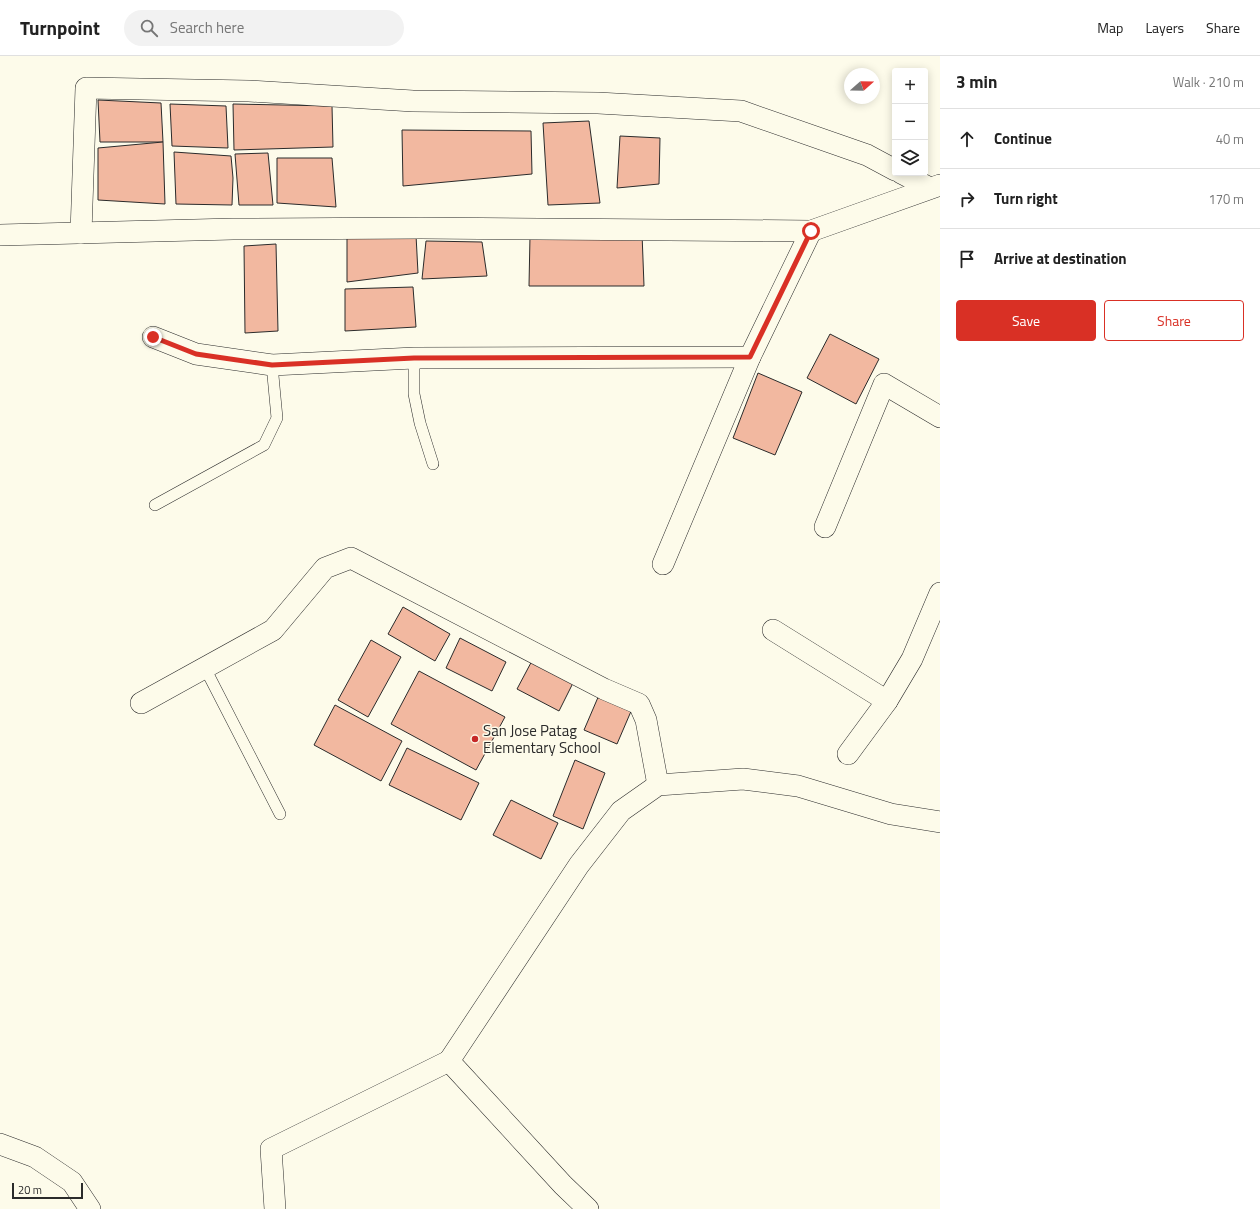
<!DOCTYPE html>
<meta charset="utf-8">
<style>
:root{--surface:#fff;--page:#f2f2f2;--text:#222;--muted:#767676;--line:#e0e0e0;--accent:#d93025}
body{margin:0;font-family:"Titillium Web",sans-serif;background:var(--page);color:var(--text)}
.controls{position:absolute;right:12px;top:12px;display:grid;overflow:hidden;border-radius:4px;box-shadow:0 2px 10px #0003}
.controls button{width:36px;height:36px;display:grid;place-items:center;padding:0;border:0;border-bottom:1px solid var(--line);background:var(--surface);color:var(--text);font:20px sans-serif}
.compass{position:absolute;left:844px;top:12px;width:36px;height:36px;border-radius:50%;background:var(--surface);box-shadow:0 2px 10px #0003;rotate:70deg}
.scale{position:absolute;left:12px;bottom:10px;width:71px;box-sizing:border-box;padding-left:4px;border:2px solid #2b2b2b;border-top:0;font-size:11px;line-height:14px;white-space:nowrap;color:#2b2b2b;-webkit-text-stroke:3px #fdfbea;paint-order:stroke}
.stop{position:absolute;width:12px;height:12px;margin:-9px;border:3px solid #d93025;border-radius:50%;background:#fff}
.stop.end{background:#d93025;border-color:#fff;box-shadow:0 1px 4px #0008}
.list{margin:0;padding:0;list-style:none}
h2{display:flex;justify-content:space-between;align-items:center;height:52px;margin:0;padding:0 16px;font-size:17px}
h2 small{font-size:13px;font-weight:400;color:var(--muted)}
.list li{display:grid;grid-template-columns:26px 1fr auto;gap:12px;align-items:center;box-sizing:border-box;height:60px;padding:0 16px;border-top:1px solid var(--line)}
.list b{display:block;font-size:15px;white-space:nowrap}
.list em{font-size:13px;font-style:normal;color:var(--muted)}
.actions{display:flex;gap:8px;padding:12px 16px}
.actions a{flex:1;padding:9px 0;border:1px solid var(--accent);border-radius:4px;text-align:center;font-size:14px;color:var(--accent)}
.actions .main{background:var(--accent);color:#fff}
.icon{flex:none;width:22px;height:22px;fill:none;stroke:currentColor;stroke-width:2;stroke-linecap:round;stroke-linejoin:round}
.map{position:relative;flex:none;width:940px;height:1153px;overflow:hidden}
header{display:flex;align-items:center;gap:24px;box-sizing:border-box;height:56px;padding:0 20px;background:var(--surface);border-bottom:1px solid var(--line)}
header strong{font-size:19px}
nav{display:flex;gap:22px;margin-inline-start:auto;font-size:14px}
.search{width:280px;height:36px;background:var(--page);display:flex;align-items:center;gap:10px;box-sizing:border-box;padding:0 14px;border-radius:22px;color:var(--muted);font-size:15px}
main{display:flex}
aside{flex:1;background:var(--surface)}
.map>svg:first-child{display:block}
.building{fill:#f2b8a0;stroke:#2b2b2b}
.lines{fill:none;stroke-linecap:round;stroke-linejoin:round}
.lane-casing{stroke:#2b2b2b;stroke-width:12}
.street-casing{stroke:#2b2b2b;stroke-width:22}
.lane{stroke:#fdfbea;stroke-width:11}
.street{stroke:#fdfbea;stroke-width:21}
.route{stroke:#d93025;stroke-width:5}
.poi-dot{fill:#c62828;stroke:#fdfbea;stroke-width:1.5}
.labels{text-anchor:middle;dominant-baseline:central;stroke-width:3;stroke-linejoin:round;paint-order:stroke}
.poi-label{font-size:15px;fill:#2b2b2b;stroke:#fdfbea;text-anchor:start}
</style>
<header>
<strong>Turnpoint</strong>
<div class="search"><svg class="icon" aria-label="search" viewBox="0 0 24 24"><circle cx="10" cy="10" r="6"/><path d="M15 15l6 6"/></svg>Search here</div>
<nav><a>Map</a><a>Layers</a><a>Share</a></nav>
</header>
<main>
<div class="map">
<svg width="940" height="1153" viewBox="0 0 940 1153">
<rect width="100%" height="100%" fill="#fdfbea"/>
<g class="building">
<polygon points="98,44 161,47 163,86 100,86"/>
<polygon points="170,48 226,50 228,92 172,90"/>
<polygon points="233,48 332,50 333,91 234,94"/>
<polygon points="589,65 600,147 548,149 543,67"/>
<polygon points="402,74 531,75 532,118 403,130"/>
<polygon points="620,80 660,82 659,128 617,132"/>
<polygon points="163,86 165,148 98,144 98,92"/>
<polygon points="174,96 231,100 233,122 232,149 176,148"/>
<polygon points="268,97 273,149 239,149 235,98"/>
<polygon points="277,102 332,102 336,151 277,147"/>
<polygon points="347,176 416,179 418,217 347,226"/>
<polygon points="642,177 644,230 529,230 530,180"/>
<polygon points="426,185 482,186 487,220 422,223"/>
<polygon points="276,188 278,275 245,277 244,190"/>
<polygon points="413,231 416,271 345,275 345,233"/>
<polygon points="830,278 879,303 856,348 807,322"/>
<polygon points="758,317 802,336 775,399 733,382"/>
<polygon points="403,551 450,578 435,605 388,578"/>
<polygon points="460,582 506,606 492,635 446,612"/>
<polygon points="371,584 401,601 368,661 338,644"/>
<polygon points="534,601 575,623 559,655 517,633"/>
<polygon points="419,615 505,661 476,714 391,668"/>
<polygon points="599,639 632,653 617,688 584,674"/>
<polygon points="335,649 402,685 381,725 314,689"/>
<polygon points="407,692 479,727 461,764 389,729"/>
<polygon points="575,704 605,717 583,773 553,760"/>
<polygon points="511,744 558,767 541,803 493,779"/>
</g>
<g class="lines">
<g class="lane-casing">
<g id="lane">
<polyline points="414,302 414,338 420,367 433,408"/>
<polyline points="155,449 264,389 277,362 272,309"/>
<polyline points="205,612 280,758"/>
</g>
</g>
<g class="street-casing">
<g id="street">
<polyline points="901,117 930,132"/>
<polyline points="81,177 86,32 249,35 413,45 598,47 741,55 867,99 895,114"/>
<polyline points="0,179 233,173 421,172 811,175 940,129"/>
<polyline points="153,281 196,298 272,309 414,302 750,301 811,175"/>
<polyline points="825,471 884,328 940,361"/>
<polyline points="663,508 750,301"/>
<polyline points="773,574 887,645"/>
<polyline points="141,647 273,574 325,512 351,502 604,633 639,648 646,664 658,729"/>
<polyline points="848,698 887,645 912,603 940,537"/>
<polyline points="0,1088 35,1101 72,1126 90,1153"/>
<polyline points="275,1153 271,1093 449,1005"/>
<polyline points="588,1153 563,1129 449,1005 579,809 621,755 658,729 743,723 798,730 891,758 940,766"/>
</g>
</g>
<use href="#lane" class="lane"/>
<use href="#street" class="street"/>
</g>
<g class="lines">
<polyline class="route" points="153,281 196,298 272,309 414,302 750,301 811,175"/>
</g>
<circle class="poi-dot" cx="475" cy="683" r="4"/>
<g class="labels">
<g class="poi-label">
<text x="483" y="674">San Jose Patag<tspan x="483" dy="17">Elementary School</tspan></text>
</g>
</g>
</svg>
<div class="controls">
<button>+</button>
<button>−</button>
<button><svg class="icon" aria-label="layers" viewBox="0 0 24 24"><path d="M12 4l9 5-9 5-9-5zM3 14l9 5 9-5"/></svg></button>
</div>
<svg class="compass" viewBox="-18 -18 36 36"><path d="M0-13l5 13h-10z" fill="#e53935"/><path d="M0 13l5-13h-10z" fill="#767676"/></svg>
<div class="scale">20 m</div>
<div class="stop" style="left:811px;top:175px"></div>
<div class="stop end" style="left:153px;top:281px"></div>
</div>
<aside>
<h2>3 min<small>Walk · 210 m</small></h2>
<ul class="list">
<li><svg class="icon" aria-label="ahead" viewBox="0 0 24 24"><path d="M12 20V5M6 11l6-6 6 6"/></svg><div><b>Continue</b></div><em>40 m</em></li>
<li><svg class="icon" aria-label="right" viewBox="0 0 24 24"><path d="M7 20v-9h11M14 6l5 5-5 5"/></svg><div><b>Turn right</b></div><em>170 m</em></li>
<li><svg class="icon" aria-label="arrive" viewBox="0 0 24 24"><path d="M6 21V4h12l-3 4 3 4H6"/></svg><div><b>Arrive at destination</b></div></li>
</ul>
<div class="actions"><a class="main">Save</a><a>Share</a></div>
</aside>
</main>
